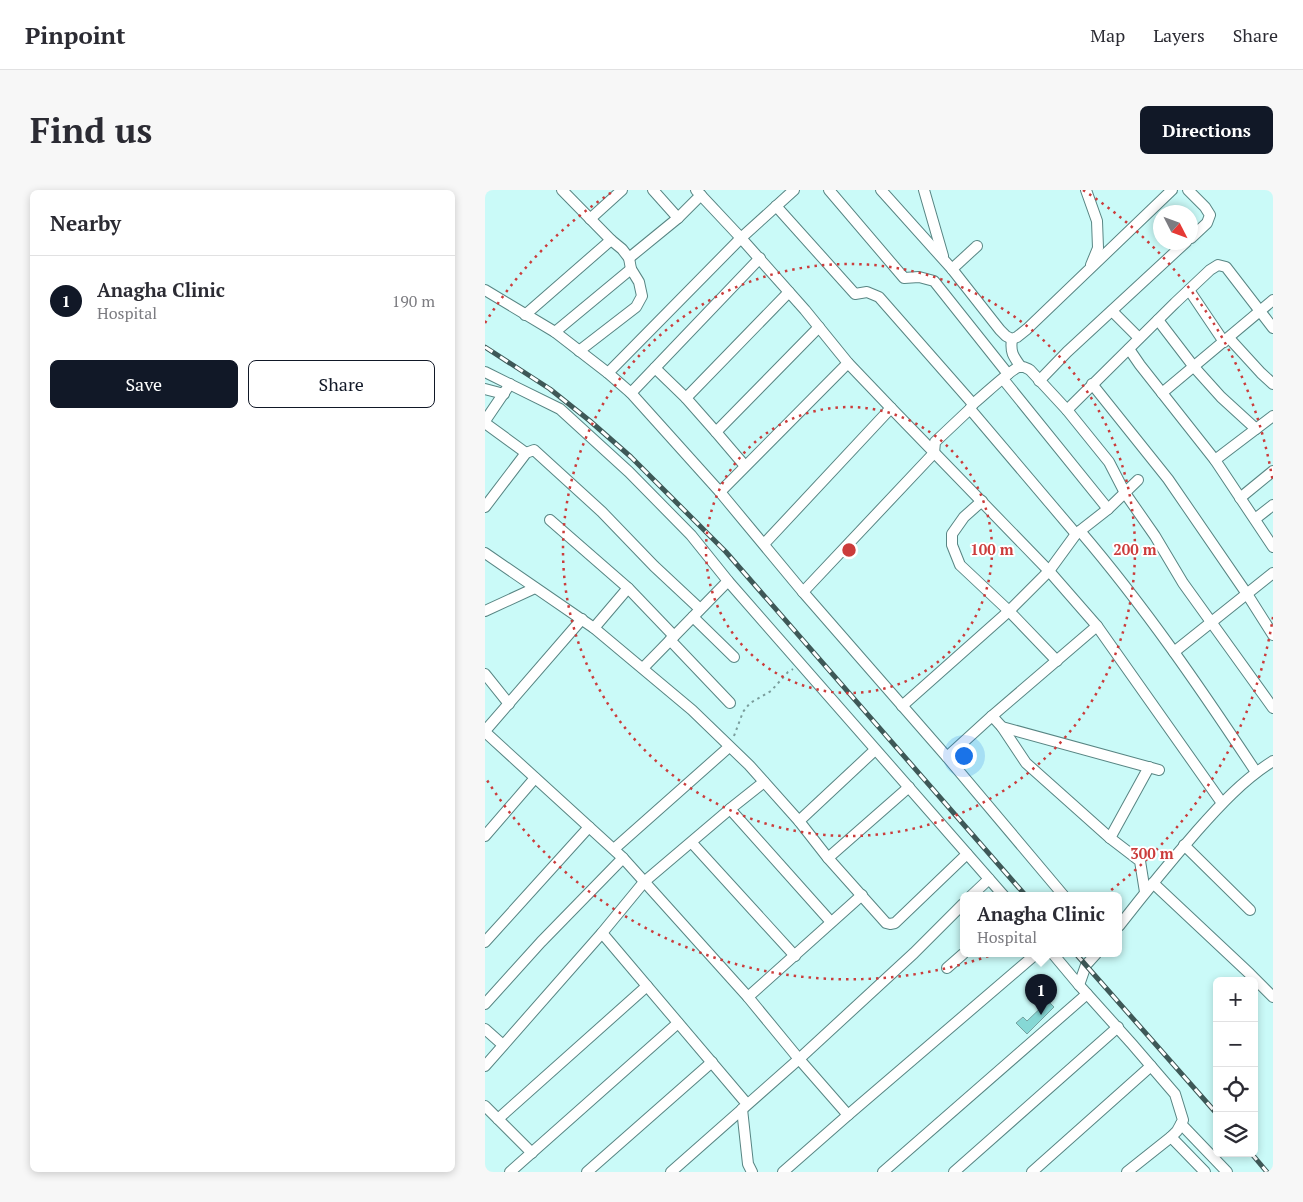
<!DOCTYPE html>
<meta charset="utf-8">
<style>
:root{--surface:#fff;--page:#f7f7f7;--text:#2b2b33;--muted:#7c7c81;--line:#e1e1e2;--accent:#111827}
body{margin:0;font-family:"PT Serif",serif;background:var(--page);color:var(--text)}
.controls{position:absolute;right:15px;bottom:15px;display:grid;overflow:hidden;border-radius:8px;box-shadow:0 2px 8px #0003}
.controls button{width:45px;height:45px;display:grid;place-items:center;padding:0;border:0;border-bottom:1px solid var(--line);background:var(--surface);color:var(--text);font:25px sans-serif}
.compass{position:absolute;left:668px;top:15px;width:45px;height:45px;border-radius:50%;background:var(--surface);box-shadow:0 2px 8px #0003;rotate:132deg}
.you{position:absolute;left:478px;top:565px;width:18px;height:18px;margin:-12px;border:4px solid #fff;border-radius:50%;background:#1a73e8;box-shadow:0 0 0 8px #1a73e833}
.badge{display:grid;place-items:center;width:32px;height:32px;border-radius:50%;background:var(--accent);color:#fff;font-size:16px;font-weight:700}
.pin{position:absolute;translate:-50% -41px;filter:drop-shadow(0 1px 2px #0008)}
.pin::after{content:'';position:absolute;top:26px;width:18px;height:15px;background:inherit;clip-path:polygon(0 0,100% 0,50% 100%)}
.popup{position:absolute;left:475px;top:702px;width:162px;height:65px;box-sizing:border-box;display:grid;place-content:center;border-radius:8px;background:var(--surface);filter:drop-shadow(0 1px 4px #0005);font-size:16px;white-space:nowrap;color:var(--muted)}
.popup b{font-size:19px;color:var(--text)}
.popup::after{content:'';position:absolute;left:50%;top:100%;margin-left:-10px;border:10px solid transparent;border-top-color:var(--surface)}
.list{margin:0;padding:0;list-style:none}
h2{display:flex;justify-content:space-between;align-items:center;height:65px;margin:0;padding:0 20px;font-size:21px}
h2 small{font-size:16px;font-weight:400;color:var(--muted)}
.list li{display:grid;grid-template-columns:32px 1fr auto;gap:15px;align-items:center;box-sizing:border-box;height:90px;padding:0 20px;border-top:1px solid var(--line)}
.list b{display:block;font-size:19px;white-space:nowrap}
.list p{margin:0;font-size:16px;white-space:nowrap;color:var(--muted)}
.list em{font-size:16px;font-style:normal;color:var(--muted)}
.actions{display:flex;gap:10px;padding:15px 20px}
.actions a{flex:1;padding:11px 0;border:1px solid var(--accent);border-radius:8px;text-align:center;font-size:18px;color:var(--accent)}
.actions .main{background:var(--accent);color:#fff}
.icon{flex:none;width:28px;height:28px;fill:none;stroke:currentColor;stroke-width:2;stroke-linecap:round;stroke-linejoin:round}
.map{position:relative;flex:none;width:788px;height:982px;overflow:hidden;border-radius:8px}
header{display:flex;align-items:center;gap:30px;box-sizing:border-box;height:70px;padding:0 25px;background:var(--surface);border-bottom:1px solid var(--line)}
header strong{font-size:24px}
nav{display:flex;gap:28px;margin-inline-start:auto;font-size:18px}
.intro{display:flex;align-items:center;justify-content:space-between;box-sizing:border-box;height:120px;padding:0 30px}
h1{margin:0;font-size:35px}
.button{padding:12px 22px;border-radius:8px;background:var(--accent);color:#fff;font-size:18px;font-weight:700}
main{display:flex;gap:30px;padding:0 30px}
aside{flex:1;background:var(--surface);border-radius:8px;box-shadow:0 2px 8px #0003}
.map>svg:first-child{display:block}
.building{fill:#86d8d5;stroke:#74a2a0}
.lines{fill:none;stroke-linecap:round;stroke-linejoin:round}
.street-casing{stroke:#588583;stroke-width:12}
.path{stroke:#7a9d9c;stroke-width:2;stroke-dasharray:2.5 4;stroke-linecap:butt}
.street{stroke:#fff;stroke-width:10}
.rail-casing{stroke:#3e5857;stroke-width:5}
.rail{stroke:#fff;stroke-width:3;stroke-dasharray:9;stroke-linecap:butt}
.ring{fill:none;stroke:#cb3c3b;stroke-width:2.5;stroke-dasharray:2.5 5}
.centre{fill:#cb3c3b;stroke:#fff;stroke-width:2.5}
.ring-label{font-size:15px;text-anchor:middle;font-weight:bold;fill:#cb3c3b;stroke:#fff;stroke-width:4;stroke-linejoin:round;paint-order:stroke}
</style>
<header>
<strong>Pinpoint</strong>
<nav><a>Map</a><a>Layers</a><a>Share</a></nav>
</header>
<div class="intro"><h1>Find us</h1><a class="button">Directions</a></div>
<main>
<aside>
<h2>Nearby<small></small></h2>
<ul class="list">
<li><span class="badge">1</span><div><b>Anagha Clinic</b><p>Hospital</p></div><em>190 m</em></li>
</ul>
<div class="actions"><a class="main">Save</a><a>Share</a></div>
</aside>
<div class="map">
<svg width="788" height="982" viewBox="0 0 788 982">
<rect width="100%" height="100%" fill="#cafaf8"/>
<polygon class="building" points="563,811 569,817 542,844 531,833 538,827 542,831"/>
<g class="lines">
<g class="street-casing">
<g id="street">
<polyline points="168,0 193,28"/>
<polyline points="211,0 256,48 320,120 363,173 406,218"/>
<polyline points="344,0 419,88 434,87 449,91 523,184"/>
<polyline points="396,0 467,79 515,140 521,146 527,149 532,147 542,139 687,0"/>
<polyline points="439,0 458,66"/>
<polyline points="601,0 612,31 613,58 606,75"/>
<polyline points="703,0 720,17 725,25 722,33 706,48"/>
<polyline points="291,16 370,104 382,102 394,107 488,214"/>
<polyline points="105,29 137,0"/>
<polyline points="144,68 193,28 216,5"/>
<polyline points="467,79 492,56"/>
<polyline points="0,100 70,142 123,183 146,203 235,302 318,402 462,567 579,706"/>
<polyline points="704,100 739,152"/>
<polyline points="627,121 654,148"/>
<polyline points="40,125 126,50 77,0"/>
<polyline points="673,130 709,177 736,207 771,239"/>
<polyline points="70,142 146,79"/>
<polyline points="744,148 776,183 788,194"/>
<path d="M527,149C525,162 528,166 536,177"/>
<polyline points="644,159 655,175 730,270 788,357"/>
<polyline points="94,161 151,117 157,106 154,92 146,79 144,68 137,59 126,50"/>
<polyline points="170,178 201,208 231,242 260,276"/>
<polyline points="0,182 75,219 144,282 206,345 243,391 519,706"/>
<polyline points="123,183 256,48 309,0"/>
<polyline points="518,189 623,319"/>
<polyline points="554,191 582,162 701,52"/>
<polyline points="607,194 683,289 762,404 788,445"/>
<polyline points="0,199 19,204"/>
<polyline points="146,203 275,68"/>
<polyline points="677,203 788,110"/>
<polyline points="201,208 304,102"/>
<polyline points="485,219 591,344"/>
<polyline points="582,220 690,113 725,80 733,75 741,77 788,138"/>
<polyline points="0,231 25,194"/>
<polyline points="0,233 41,263"/>
<polyline points="231,242 334,137"/>
<polyline points="730,270 788,226"/>
<polyline points="235,302 363,173"/>
<polyline points="755,308 788,281"/>
<polyline points="497,311 479,327 467,344 467,355 475,375 524,421 572,471"/>
<polyline points="0,317 41,263 49,260 117,322 169,376 215,419"/>
<polyline points="770,329 788,315"/>
<polyline points="65,330 143,398 189,446"/>
<path d="M595,341C660,417 716,499 771,582"/>
<polyline points="279,354 406,218 564,381 612,436 737,613"/>
<polyline points="0,363 109,438 207,520 264,575 314,631 343,668 401,733 405,734 410,733 482,664"/>
<path d="M318,402L449,263L450,252L485,219L488,214C497,207 526,179 534,177C539,176 541,178 545,180L582,220L624,272L640,303L670,346L698,393L788,518"/>
<polyline points="0,421 50,398"/>
<polyline points="208,427 249,467"/>
<polyline points="109,438 143,398"/>
<polyline points="185,450 245,513"/>
<polyline points="689,462 788,383"/>
<polyline points="158,478 243,391"/>
<polyline points="0,484 24,514"/>
<polyline points="417,516 524,421 564,381 591,344 623,319 653,290"/>
<polyline points="507,526 517,537 674,580"/>
<polyline points="517,537 541,573 625,648 655,671 660,702"/>
<polyline points="0,541 97,429"/>
<polyline points="0,542 138,668 263,807 314,869 363,925"/>
<polyline points="462,567 507,526 612,436"/>
<polyline points="245,619 346,732"/>
<polyline points="314,631 390,560"/>
<polyline points="0,646 50,588"/>
<polyline points="625,648 664,577"/>
<polyline points="207,653 310,766"/>
<polyline points="699,655 765,720"/>
<polyline points="129,659 244,557"/>
<polyline points="343,668 424,597"/>
<polyline points="668,693 765,784 788,807"/>
<polyline points="486,706 504,689"/>
<path d="M634,736C659,704 685,672 712,641C735,615 758,590 788,571"/>
<polyline points="117,743 262,914"/>
<polyline points="0,752 104,637"/>
<polyline points="568,764 594,795 647,854 690,904 698,930 692,941 686,947 642,982"/>
<polyline points="462,778 478,764"/>
<polyline points="594,795 601,775 611,764"/>
<polyline points="263,807 377,705"/>
<polyline points="0,814 56,752 138,668"/>
<polyline points="0,839 18,855"/>
<polyline points="0,876 117,743 159,692 245,619 279,592"/>
<polyline points="0,916 47,963"/>
<polyline points="257,919 263,974 267,982"/>
<polyline points="13,929 162,796"/>
<polyline points="696,934 742,982"/>
<polyline points="686,947 720,982"/>
<polyline points="25,982 193,833"/>
<polyline points="102,982 227,872"/>
<polyline points="186,982 314,869 429,763 478,714"/>
<polyline points="298,982 363,925 551,764"/>
<polyline points="398,982 602,804"/>
<polyline points="469,982 633,837"/>
<polyline points="547,982 666,876"/>
</g>
</g>
<polyline class="path" points="249,546 258,522 265,513 286,501 303,482 308,479"/>
<use href="#street" class="street"/>
<g class="rail-casing">
<g id="rail">
<polyline points="0,157 65,199 105,231 146,267 241,362 541,706"/>
<polyline points="591,764 732,924"/>
<polyline points="766,963 782,982"/>
</g>
</g>
<use href="#rail" class="rail"/>
</g>
<g class="ring">
<circle cx="364" cy="360" r="143"/>
<circle cx="364" cy="360" r="286"/>
<path d="M788 427A429 429 0 0 1 0 587M0 133A429 429 0 0 1 130 0M598 0A429 429 0 0 1 788 293"/>
</g>
<circle cx="364" cy="360" r="8" class="centre"/>
<g class="ring-label">
<text x="507" y="365">100 m</text>
<text x="650" y="365">200 m</text>
<text x="667" y="669">300 m</text>
</g>
</svg>
<div class="controls">
<button>+</button>
<button>−</button>
<button><svg class="icon" aria-label="locate" viewBox="0 0 24 24"><circle cx="12" cy="12" r="6"/><path d="M12 2v4M12 18v4M2 12h4M18 12h4"/></svg></button>
<button><svg class="icon" aria-label="layers" viewBox="0 0 24 24"><path d="M12 4l9 5-9 5-9-5zM3 14l9 5 9-5"/></svg></button>
</div>
<svg class="compass" viewBox="-18 -18 36 36"><path d="M0-13l5 13h-10z" fill="#e53935"/><path d="M0 13l5-13h-10z" fill="#7c7c81"/></svg>
<div class="you"></div>
<div class="pin badge" style="left:556px;top:825px">1</div>
<div class="popup"><b>Anagha Clinic</b>Hospital</div>
</div>
</main>
